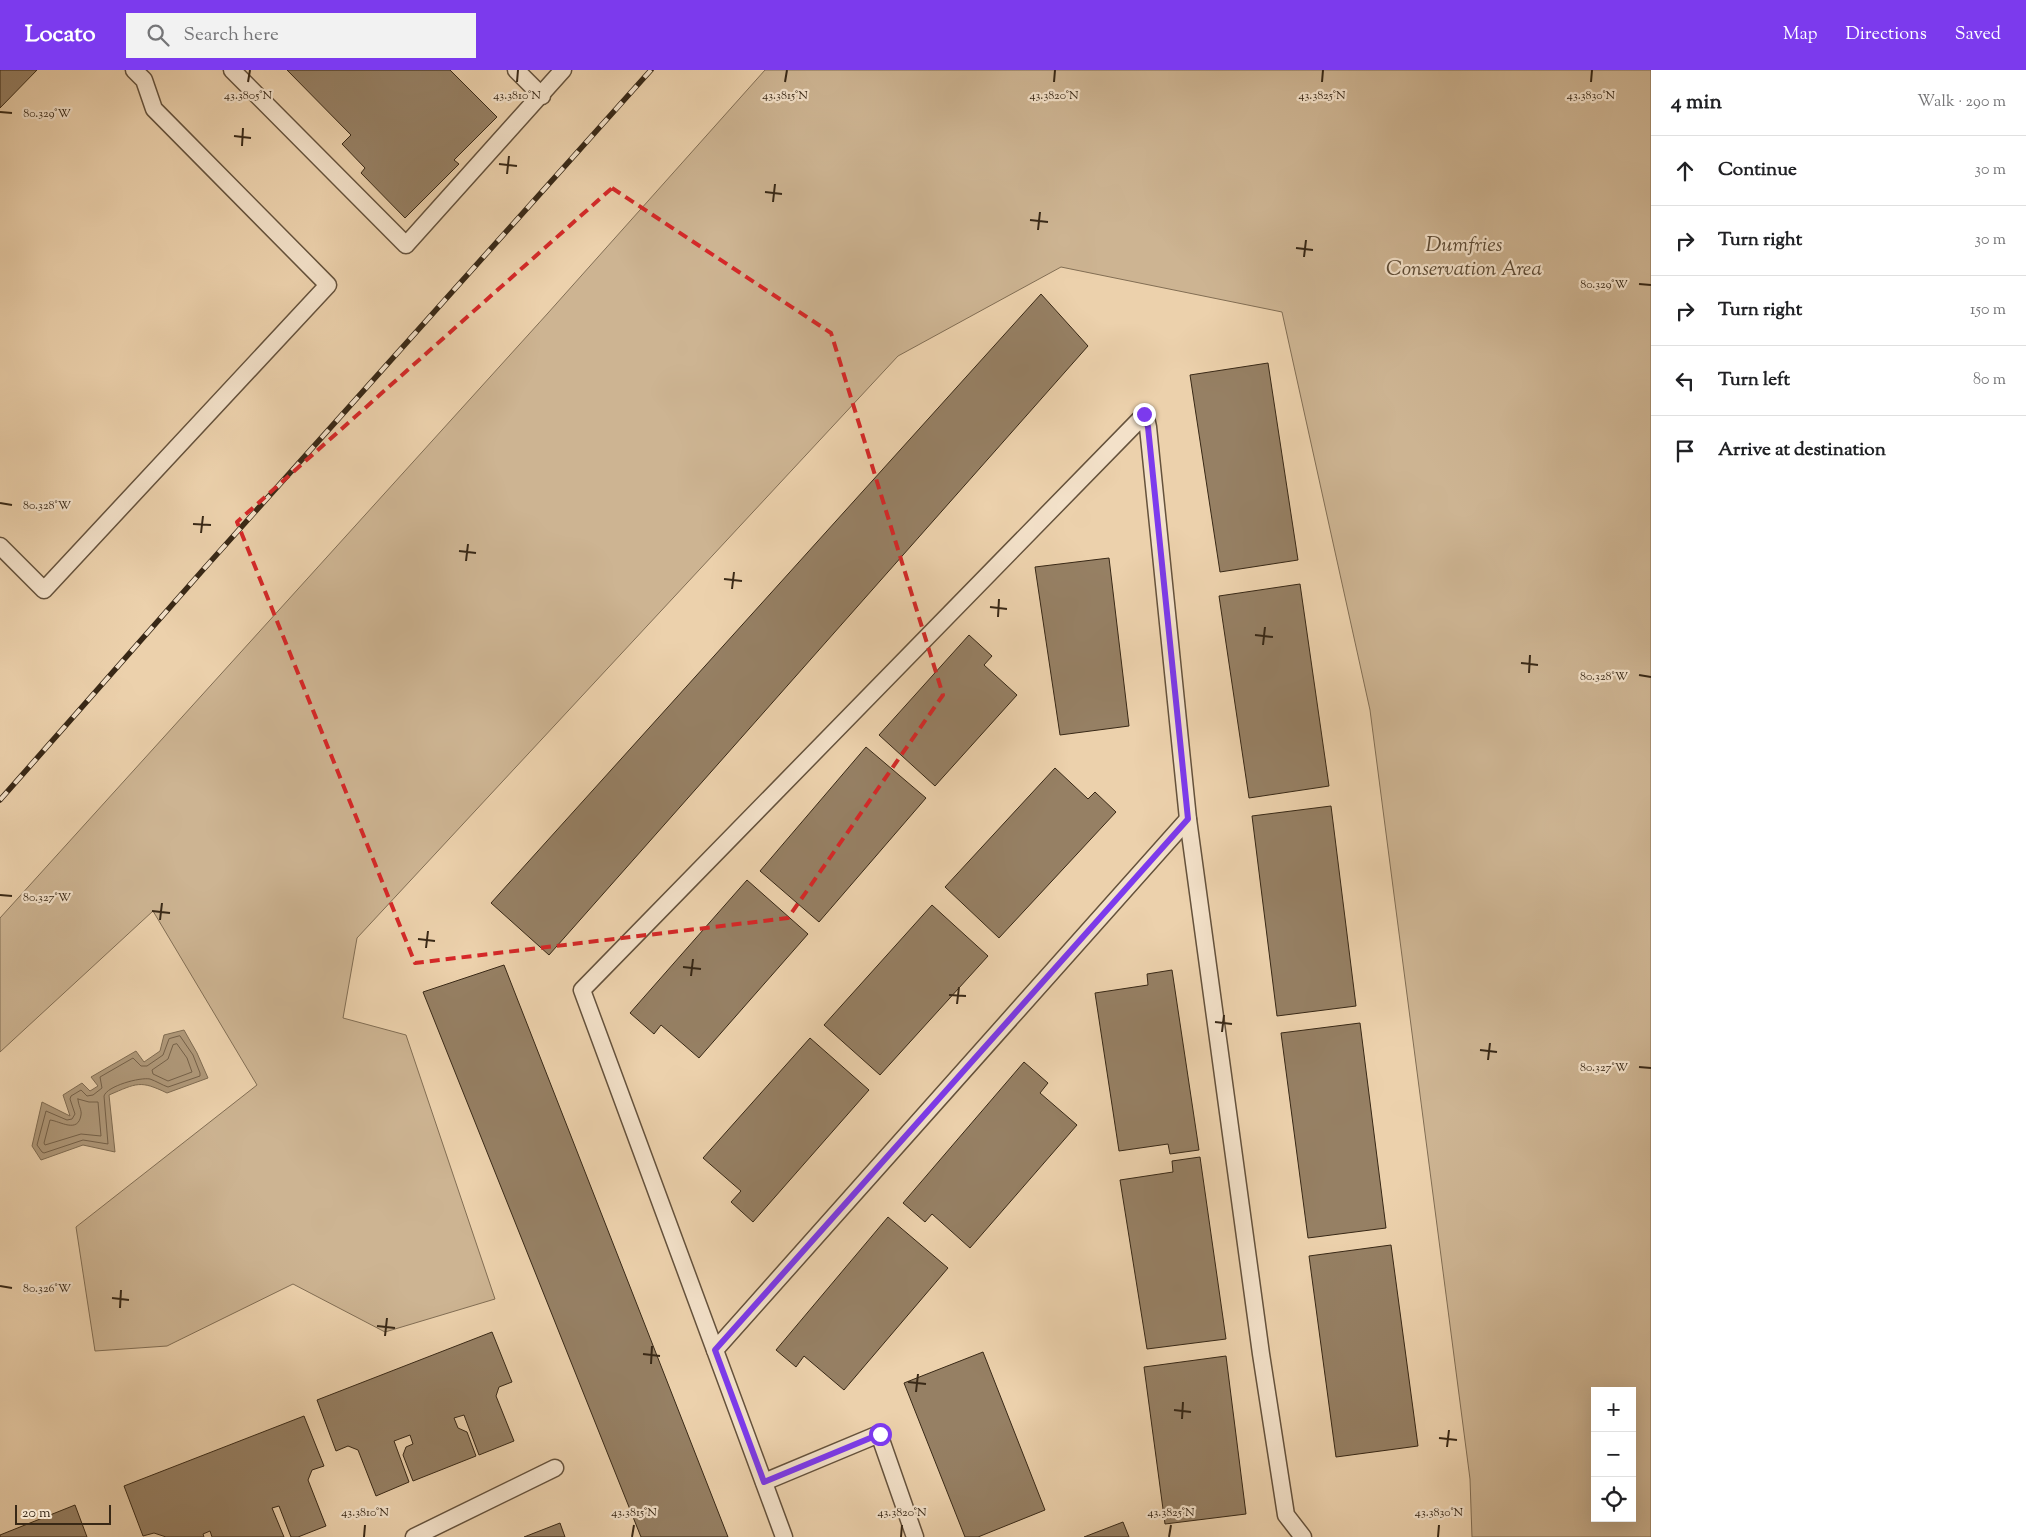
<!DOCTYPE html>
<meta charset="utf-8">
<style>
:root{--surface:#fff;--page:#f2f2f2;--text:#202124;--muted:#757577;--line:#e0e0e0;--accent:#7c3aed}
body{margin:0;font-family:"Sorts Mill Goudy",serif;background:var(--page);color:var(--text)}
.controls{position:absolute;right:15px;bottom:15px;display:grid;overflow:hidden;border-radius:0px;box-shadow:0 5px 20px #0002}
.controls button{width:45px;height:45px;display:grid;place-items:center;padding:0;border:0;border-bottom:1px solid var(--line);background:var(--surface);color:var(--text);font:25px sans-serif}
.scale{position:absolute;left:15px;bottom:12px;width:96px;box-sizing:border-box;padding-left:5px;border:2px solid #382816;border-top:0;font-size:14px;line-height:18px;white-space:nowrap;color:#382816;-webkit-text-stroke:4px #f3e1c9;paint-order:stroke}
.stop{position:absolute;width:15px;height:15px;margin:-11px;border:4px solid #7c3aed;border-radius:50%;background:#fff}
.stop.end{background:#7c3aed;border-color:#fff;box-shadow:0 1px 5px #0008}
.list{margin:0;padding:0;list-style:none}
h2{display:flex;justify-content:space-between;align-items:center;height:65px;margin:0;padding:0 20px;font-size:21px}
h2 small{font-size:16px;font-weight:400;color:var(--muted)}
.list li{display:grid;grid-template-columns:32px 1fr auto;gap:15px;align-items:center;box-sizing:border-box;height:70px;padding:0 20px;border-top:1px solid var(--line)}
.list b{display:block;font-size:19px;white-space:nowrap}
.list em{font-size:16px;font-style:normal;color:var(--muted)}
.icon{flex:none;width:28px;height:28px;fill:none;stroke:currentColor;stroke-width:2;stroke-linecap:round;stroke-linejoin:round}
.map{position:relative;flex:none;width:1651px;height:1467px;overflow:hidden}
header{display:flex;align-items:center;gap:30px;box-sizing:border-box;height:70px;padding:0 25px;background:var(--accent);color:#fff}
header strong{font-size:24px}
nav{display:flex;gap:28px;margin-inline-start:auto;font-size:18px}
.search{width:350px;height:45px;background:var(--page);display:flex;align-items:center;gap:12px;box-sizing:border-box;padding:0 18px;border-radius:0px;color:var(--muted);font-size:19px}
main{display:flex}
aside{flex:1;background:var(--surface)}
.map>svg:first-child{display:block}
.green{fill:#cdb492;stroke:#826e54;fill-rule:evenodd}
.water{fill:#af9879;stroke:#7f6b51}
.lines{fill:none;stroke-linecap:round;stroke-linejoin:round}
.shore{stroke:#746048;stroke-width:1}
.building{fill:#968064;stroke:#382816}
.lane-casing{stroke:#65523c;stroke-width:19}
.lane{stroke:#f3e1c9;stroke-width:16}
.rail-casing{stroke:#382816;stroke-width:5.5}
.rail{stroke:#f3e1c9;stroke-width:4;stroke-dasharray:11;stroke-linecap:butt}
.route{stroke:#7c3aed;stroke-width:6}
.marked{fill:none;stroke:#d62828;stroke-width:4;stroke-dasharray:10 6;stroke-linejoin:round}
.ticks{fill:none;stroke:#382816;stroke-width:2}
.labels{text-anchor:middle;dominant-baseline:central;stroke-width:4.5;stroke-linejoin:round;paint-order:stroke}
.park-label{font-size:21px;font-style:italic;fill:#5d4b35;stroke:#f3e1c9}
.ticks-label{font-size:12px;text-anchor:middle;fill:#382816;stroke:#f3e1c9;stroke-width:4.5;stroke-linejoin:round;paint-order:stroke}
</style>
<header>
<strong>Locato</strong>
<div class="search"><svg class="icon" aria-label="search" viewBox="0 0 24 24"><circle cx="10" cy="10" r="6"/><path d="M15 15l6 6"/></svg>Search here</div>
<nav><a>Map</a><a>Directions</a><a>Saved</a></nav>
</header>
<main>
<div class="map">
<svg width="1651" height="1467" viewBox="0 0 1651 1467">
<rect width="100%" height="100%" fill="#ecd1ac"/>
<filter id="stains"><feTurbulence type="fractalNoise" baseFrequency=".004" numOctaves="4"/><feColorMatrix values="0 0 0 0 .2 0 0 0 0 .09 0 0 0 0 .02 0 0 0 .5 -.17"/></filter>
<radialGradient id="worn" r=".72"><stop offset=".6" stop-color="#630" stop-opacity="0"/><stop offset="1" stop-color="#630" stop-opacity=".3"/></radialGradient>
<path class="green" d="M765,0H1651V1467H1472L1470,1409L1370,640L1282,242L1061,197L898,286L357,868L343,948L406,965L495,1229L385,1262L293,1214L167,1276L95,1281L76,1157L257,1015L153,841L0,982V848L548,243ZM1595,1321H1632V1448H1595Z"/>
<path class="water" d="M184,960L197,983L208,1008L167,1023C140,1010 137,1013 109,1025L115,1082L83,1075L41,1090L32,1076L42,1032L70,1046L63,1025L82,1013L90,1021L98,1016L91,1007L136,981L144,992L160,981L164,965Z"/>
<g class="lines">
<g class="shore">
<path d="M180,966L193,985L200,1003V1006L168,1017C162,1015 156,1011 150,1009C140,1007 107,1016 104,1026L108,1074L83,1070L44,1083L42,1082L37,1075L46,1041L67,1050L72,1049L75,1044L70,1029L71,1026L81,1020L87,1026L93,1025L102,1018L100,1007L133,988L141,996H147L163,985L169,969Z"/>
<polygon points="177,974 187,988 192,1002 168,1011 153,1004 152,1000 168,989 173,975"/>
<path d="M78,1029L89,1032H98L101,1066L81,1064L45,1075L44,1073L50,1050C60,1051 78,1064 81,1045C82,1040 78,1035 78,1029Z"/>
</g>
</g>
<g class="building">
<polygon points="0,0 37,0 0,38"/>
<polygon points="287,0 450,0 497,47 454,90 459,94 405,148 361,103 365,98 342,74 351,65"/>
<polygon points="1041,224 1088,276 549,885 491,833"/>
<polygon points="1268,293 1298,490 1220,502 1190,305"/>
<polygon points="1109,488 1129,656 1060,665 1035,497"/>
<polygon points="1300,514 1329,716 1249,728 1219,526"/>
<polygon points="969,565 992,586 984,595 1017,625 935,716 879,665"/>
<polygon points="866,677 926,728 819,852 760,801"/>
<polygon points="1055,698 1088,729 1095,722 1116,742 999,868 945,817"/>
<polygon points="1331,736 1356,936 1277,946 1252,746"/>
<polygon points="747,810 808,864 699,988 661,955 654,964 630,943"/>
<polygon points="932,835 988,886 880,1005 824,955"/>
<polygon points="504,895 728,1467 641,1467 423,922"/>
<polygon points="1172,900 1199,1080 1170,1084 1168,1074 1119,1081 1095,923 1148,915 1147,904"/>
<polygon points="1360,953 1386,1158 1308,1168 1281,963"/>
<polygon points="810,968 869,1020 753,1152 731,1132 741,1121 703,1088"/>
<polygon points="1024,992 1048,1013 1040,1023 1077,1055 970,1178 932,1144 925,1152 903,1133"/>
<polygon points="1200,1087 1226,1269 1147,1279 1120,1110 1173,1102 1172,1091"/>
<polygon points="888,1147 948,1198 844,1320 804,1286 796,1297 776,1280"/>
<polygon points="1391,1175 1418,1376 1336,1387 1309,1186"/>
<polygon points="492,1262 512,1312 499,1317 496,1326 514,1371 479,1385 464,1345 454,1348 458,1358 467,1362 476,1386 413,1411 403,1385 406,1377 413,1374 410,1365 394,1371 409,1412 376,1426 358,1380 348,1376 336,1381 317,1330"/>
<polygon points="983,1282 1045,1440 978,1467 965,1467 904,1313"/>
<polygon points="1226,1286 1246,1444 1165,1454 1144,1297"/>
<polygon points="304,1346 324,1396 312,1400 308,1410 326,1456 298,1467 291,1467 279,1436 272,1438 284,1467 212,1467 210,1461 203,1464 204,1467 166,1467 154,1463 143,1466 124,1416"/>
<polygon points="75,1435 87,1467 0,1467 0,1465"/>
<polygon points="1123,1452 1129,1467 1084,1467"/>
<polygon points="560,1453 565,1467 524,1467"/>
</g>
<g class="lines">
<g class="lane-casing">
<g id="lane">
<polyline points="232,0 406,175 563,0"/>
<polyline points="516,0 542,26"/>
<polyline points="0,476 44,520 328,215 154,39 144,10 134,0"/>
<polyline points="715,1280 1188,749"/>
<polyline points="764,1412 879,1364 915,1467"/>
<polyline points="414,1467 555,1398"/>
<polyline points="784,1467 582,920 1145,344 1148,357 1188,749 1261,1284 1286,1445 1303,1467"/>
</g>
</g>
<use href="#lane" class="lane"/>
<g class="rail-casing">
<polyline id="rail" points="0,730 202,501 651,0"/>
</g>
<use href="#rail" class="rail"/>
</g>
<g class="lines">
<polyline class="route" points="880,1364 764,1412 715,1280 1188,749 1148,357 1144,344"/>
</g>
<path class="marked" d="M612,118L831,263L943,625L788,848L415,893L237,452Z"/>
<path class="ticks" d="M248,12L250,0M517,12L518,0M785,12L787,0M1054,12L1055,0M1322,12L1323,0M1591,12L1592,0M0,42L12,43M234,66L251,68M242,76L243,58M499,94L517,96M507,104L509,86M765,122L782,124M773,132L775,114M1030,150L1048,152M1038,160L1040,142M1296,178L1313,180M1304,187L1306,170M1639,214L1651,215M0,433L12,435M193,454L211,455M201,463L203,446M459,481L476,483M466,491L468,474M724,509L742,511M732,519L734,502M990,537L1007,539M998,547L999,529M1255,565L1273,567M1263,575L1265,557M1521,593L1538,595M1529,603L1530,585M1639,605L1651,607M0,825L12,826M152,841L170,843M160,850L162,833M418,869L435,871M426,878L428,861M683,897L701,899M691,906L693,889M949,925L966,926M957,934L959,917M1215,952L1232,954M1222,962L1224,945M1480,980L1497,982M1488,990L1490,973M1639,997L1651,998M0,1216L12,1218M112,1228L129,1230M120,1238L121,1220M377,1256L395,1258M385,1266L387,1248M643,1284L660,1286M651,1294L652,1276M908,1312L926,1314M916,1322L918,1304M1174,1340L1191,1342M1182,1349L1183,1332M1439,1368L1457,1370M1447,1377L1449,1360M364,1467L365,1455M632,1467L634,1455M901,1467L902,1455M1169,1467L1171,1455M1438,1467L1439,1455"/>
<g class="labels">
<g class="park-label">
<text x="1464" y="176">Dumfries<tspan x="1464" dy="24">Conservation Area</tspan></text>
</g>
</g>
<g class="ticks-label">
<text x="248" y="29">43.3805°N</text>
<text x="517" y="29">43.3810°N</text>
<text x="785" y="29">43.3815°N</text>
<text x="1054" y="29">43.3820°N</text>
<text x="1322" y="29">43.3825°N</text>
<text x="1591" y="29">43.3830°N</text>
<text x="47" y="47">80.329°W</text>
<text x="1604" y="218">80.329°W</text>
<text x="47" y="439">80.328°W</text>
<text x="1604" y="610">80.328°W</text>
<text x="47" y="831">80.327°W</text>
<text x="1604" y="1001">80.327°W</text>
<text x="47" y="1222">80.326°W</text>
<text x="365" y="1446">43.3810°N</text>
<text x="634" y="1446">43.3815°N</text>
<text x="902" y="1446">43.3820°N</text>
<text x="1171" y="1446">43.3825°N</text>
<text x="1439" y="1446">43.3830°N</text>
</g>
<rect width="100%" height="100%" filter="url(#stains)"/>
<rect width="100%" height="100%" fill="url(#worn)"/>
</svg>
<div class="controls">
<button>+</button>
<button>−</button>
<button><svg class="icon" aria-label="locate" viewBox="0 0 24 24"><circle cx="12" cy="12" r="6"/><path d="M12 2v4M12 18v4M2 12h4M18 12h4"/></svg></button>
</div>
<div class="scale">20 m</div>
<div class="stop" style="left:880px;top:1364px"></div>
<div class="stop end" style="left:1144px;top:344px"></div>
</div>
<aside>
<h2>4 min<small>Walk · 290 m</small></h2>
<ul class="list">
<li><svg class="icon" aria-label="ahead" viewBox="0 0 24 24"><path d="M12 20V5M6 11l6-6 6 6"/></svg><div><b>Continue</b></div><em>30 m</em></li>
<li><svg class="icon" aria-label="right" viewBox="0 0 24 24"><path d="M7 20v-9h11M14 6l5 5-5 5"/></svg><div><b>Turn right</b></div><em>30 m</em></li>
<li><svg class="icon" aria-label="right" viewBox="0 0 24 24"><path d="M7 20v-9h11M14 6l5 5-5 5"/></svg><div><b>Turn right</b></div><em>150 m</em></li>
<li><svg class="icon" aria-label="left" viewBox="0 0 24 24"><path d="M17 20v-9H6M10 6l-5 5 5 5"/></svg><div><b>Turn left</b></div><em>80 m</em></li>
<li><svg class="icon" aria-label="arrive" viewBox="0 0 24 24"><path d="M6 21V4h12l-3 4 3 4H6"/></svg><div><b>Arrive at destination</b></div></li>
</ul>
</aside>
</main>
